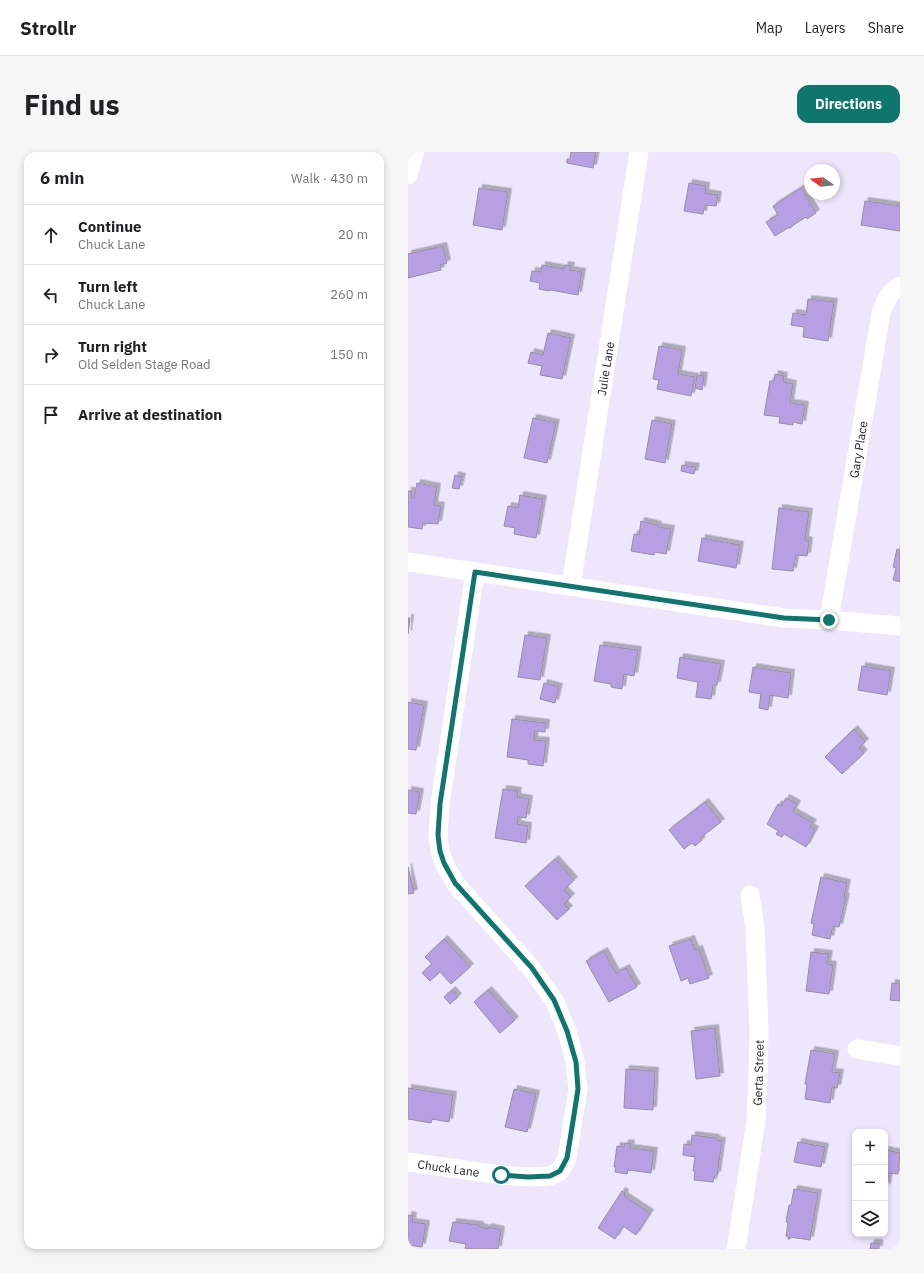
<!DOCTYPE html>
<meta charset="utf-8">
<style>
:root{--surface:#fff;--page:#f6f6f6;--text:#202124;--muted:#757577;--line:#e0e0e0;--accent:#0f766e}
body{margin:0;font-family:"IBM Plex Sans",sans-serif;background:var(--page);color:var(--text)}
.controls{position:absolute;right:12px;bottom:12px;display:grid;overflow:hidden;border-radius:8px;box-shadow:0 2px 6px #0003}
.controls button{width:36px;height:36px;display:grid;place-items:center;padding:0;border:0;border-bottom:1px solid var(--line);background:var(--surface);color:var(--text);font:20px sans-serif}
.compass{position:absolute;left:396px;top:12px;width:36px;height:36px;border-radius:50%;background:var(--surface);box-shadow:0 2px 6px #0003;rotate:284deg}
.stop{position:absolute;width:12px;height:12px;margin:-9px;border:3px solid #0f766e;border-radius:50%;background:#fff}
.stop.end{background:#0f766e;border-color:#fff;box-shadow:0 1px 4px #0008}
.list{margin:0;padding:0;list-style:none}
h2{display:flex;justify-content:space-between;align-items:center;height:52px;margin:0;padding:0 16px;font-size:17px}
h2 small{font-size:13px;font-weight:400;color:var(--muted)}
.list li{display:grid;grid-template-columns:26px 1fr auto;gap:12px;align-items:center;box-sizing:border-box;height:60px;padding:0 16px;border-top:1px solid var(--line)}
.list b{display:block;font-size:15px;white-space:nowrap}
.list p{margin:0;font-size:13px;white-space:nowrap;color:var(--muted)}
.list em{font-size:13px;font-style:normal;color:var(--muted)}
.icon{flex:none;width:22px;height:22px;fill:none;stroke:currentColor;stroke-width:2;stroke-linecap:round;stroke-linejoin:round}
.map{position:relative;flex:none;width:492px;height:1097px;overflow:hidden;border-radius:12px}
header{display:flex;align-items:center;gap:24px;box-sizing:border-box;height:56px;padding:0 20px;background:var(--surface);border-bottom:1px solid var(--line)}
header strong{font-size:19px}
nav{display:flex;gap:22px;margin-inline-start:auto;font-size:14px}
.intro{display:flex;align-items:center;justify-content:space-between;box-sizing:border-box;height:96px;padding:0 24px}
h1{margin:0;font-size:28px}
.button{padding:10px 18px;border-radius:12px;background:var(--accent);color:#fff;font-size:14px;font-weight:700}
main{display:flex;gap:24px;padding:0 24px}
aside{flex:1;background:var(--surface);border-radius:12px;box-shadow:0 2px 6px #0003}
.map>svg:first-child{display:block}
.building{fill:#b79fe4;stroke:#958fa3;filter:url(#shadow)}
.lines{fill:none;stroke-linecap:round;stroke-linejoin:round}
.street{stroke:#fff;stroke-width:19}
.route{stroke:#0f766e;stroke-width:5}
.labels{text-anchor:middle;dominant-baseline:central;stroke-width:3;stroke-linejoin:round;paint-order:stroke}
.street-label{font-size:12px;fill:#232028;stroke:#f8f5fe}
</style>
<header>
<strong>Strollr</strong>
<nav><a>Map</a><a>Layers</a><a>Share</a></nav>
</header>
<div class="intro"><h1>Find us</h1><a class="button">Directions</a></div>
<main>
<aside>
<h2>6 min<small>Walk · 430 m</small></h2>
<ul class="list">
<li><svg class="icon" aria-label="ahead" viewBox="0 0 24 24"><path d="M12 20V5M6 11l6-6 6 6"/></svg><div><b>Continue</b><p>Chuck Lane</p></div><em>20 m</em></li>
<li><svg class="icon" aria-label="left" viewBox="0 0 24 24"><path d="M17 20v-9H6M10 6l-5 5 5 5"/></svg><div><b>Turn left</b><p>Chuck Lane</p></div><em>260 m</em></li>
<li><svg class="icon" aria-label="right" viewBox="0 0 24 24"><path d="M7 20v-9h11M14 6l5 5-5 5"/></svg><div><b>Turn right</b><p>Old Selden Stage Road</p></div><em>150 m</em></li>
<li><svg class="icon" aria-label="arrive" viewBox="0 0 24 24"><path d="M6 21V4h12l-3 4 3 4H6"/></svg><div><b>Arrive at destination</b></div></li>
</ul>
</aside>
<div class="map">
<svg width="492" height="1097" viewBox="0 0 492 1097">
<defs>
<filter id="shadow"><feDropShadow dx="3.5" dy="-3.5" stdDeviation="0" flood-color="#0004"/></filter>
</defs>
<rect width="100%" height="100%" fill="#ede6fc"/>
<g class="building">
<polygon points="163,0 188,0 185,16 159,11 159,7 162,7"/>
<polygon points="281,31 298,34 297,41 310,43 308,54 297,53 295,62 276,59"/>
<polygon points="71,36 100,40 94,78 65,73"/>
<polygon points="393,36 408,61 399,67 398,65 387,72 382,76 380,76 367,84 358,70 370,63 365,54"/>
<polygon points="457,49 492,54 492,79 453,73"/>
<polygon points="35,94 39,111 32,113 33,118 0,126 0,102"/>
<polygon points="134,113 156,117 157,113 163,114 162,118 174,120 170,143 142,138 141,139 131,137 132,131 122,129 124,119 133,120"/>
<polygon points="400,147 426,150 420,189 395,185 396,175 383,173 385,161 398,163"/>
<polygon points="140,181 163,186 154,227 132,223 134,214 120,211 123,200 135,203"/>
<polygon points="251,194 274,198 270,222 287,225 283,244 249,237 251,228 245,227"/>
<polygon points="367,222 376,224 375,230 385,232 382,251 397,253 394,272 385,270 385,273 371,271 372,265 356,263 362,229 366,229"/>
<polygon points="289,223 296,224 294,238 287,236"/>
<polygon points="125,266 148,271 139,311 116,306"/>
<polygon points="244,268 264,272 257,311 237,307"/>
<polygon points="274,313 288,315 286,322 273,319"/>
<polygon points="47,323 54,325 51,337 44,336"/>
<polygon points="9,331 29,335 26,353 33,354 30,372 15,371 14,377 0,375 0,339 4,339 3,346 6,346"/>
<polygon points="112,343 135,347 128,386 106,382 107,376 96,374 100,354 110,356"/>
<polygon points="371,356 401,360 397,388 401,389 399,404 388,403 385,419 364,417"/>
<polygon points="233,369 250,373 250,375 263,377 258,402 247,400 246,403 223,399 226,382 231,383"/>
<polygon points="294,386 332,393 328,416 290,409"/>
<polygon points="489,397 492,398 492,430 485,428 488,416 485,415"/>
<polygon points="0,466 2,466 0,482"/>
<polygon points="117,483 139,486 132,528 110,525"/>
<polygon points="192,493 230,498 226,524 216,522 214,537 203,535 203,532 186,529"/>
<polygon points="272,505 313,512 309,533 305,533 303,547 288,545 290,530 269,526"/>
<polygon points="454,514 483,519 479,543 450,538"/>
<polygon points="345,515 383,521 380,546 362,543 360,558 351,556 353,542 341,540"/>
<polygon points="136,531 151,535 147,551 132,547"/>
<polygon points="0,550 16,553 8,598 0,597"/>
<polygon points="104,567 138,571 137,580 127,579 126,588 138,589 135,614 120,612 120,608 99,605"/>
<polygon points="446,577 457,590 451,596 456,601 434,622 417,605"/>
<polygon points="95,637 110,639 109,645 121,647 118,666 110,665 109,672 120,674 118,691 87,686"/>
<polygon points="0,638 12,640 8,662 0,661"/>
<polygon points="378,646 389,652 385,660 405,671 402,675 407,678 398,695 376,682 374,685 368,682 370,679 359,672 370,652 373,654"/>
<polygon points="297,650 313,670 292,686 294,688 287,694 284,691 276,697 261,678"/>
<polygon points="147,707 166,728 156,738 163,745 156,752 161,757 149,768 117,734"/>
<polygon points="0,715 6,741 0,742"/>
<polygon points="413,725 439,731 436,745 438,745 431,775 425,774 422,787 404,783 406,772 403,771"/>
<polygon points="36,787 62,815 43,832 32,820 22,829 14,821 24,812 17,805"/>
<polygon points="283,787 287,798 291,797 301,826 282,832 280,826 273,829 261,794"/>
<polygon points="196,799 208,821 218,816 229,835 201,850 178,809"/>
<polygon points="403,800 421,802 419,812 425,813 421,842 398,839"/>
<polygon points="484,831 492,832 492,849 482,848"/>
<polygon points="44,838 50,845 42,852 36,845"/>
<polygon points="80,838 107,868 92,881 66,850"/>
<polygon points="307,876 312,924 288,927 283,879"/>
<polygon points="403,898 427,902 424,920 432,921 429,936 424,935 422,951 397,947 399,932 397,932"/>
<polygon points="218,917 247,919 245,958 216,956"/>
<polygon points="0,936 45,943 41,970 24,967 23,971 0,967"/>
<polygon points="106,937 128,942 119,980 97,975"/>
<polygon points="284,983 308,986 308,988 314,989 309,1023 307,1023 305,1030 286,1028 287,1019 285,1019 287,1005 275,1003 276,992 283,993"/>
<polygon points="390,990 417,995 413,1015 386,1010"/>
<polygon points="217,991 223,992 222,996 246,999 243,1021 220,1018 219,1022 207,1020 208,1015 206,1015 209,994 216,995"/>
<polygon points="477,998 492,1001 490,1022 481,1021 479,1035 477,1035"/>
<polygon points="386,1037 410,1041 402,1088 382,1085 382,1087 380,1087 380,1084 378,1084 380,1070 378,1070 381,1053 383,1053"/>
<polygon points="214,1039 217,1041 216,1044 242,1061 228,1083 215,1074 207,1087 190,1076"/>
<polygon points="0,1063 5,1064 4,1070 18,1072 14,1095 0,1093"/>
<polygon points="45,1070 72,1073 72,1075 80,1077 80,1075 93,1078 90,1097 57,1097 58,1092 41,1089"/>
<polygon points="463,1091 471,1091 471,1097 462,1097"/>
</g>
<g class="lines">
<g class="street">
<polyline points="0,23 7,0"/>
<polyline points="0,410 376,466 421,468 492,474"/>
<path id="s1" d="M163,434L231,0"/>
<path id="s2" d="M421,468L473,161C478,148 480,142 492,134"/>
<polyline points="449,897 492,904"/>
<path id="s3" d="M0,1010L93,1023L120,1025L142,1024L152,1019L159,1006L170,937L167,910L159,879L146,848L123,816L47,731L36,711L32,699L30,683L32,652L67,420"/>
<path id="s4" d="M328,1097L348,969L350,923L351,879L347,776L342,743"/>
</g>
</g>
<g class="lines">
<polyline class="route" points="93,1023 120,1025 142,1024 152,1019 159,1006 166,963 170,937 168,910 159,879 146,848 124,816 47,731 36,711 32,699 30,683 32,652 67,420 376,466 421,468"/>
</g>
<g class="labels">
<g class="street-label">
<text stroke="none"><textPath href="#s1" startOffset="220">Julie Lane</textPath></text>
<text stroke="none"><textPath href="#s2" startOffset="173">Gary Place</textPath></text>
<text stroke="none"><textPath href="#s4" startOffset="178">Gerta Street</textPath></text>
<text stroke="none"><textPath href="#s3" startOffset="41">Chuck Lane</textPath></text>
</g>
</g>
</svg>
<div class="controls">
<button>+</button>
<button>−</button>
<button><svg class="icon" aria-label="layers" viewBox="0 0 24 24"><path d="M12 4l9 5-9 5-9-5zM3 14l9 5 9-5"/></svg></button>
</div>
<svg class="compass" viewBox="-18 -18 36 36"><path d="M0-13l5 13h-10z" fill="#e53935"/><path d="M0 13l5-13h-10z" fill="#757577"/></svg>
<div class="stop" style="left:93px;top:1023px"></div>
<div class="stop end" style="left:421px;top:468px"></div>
</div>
</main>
